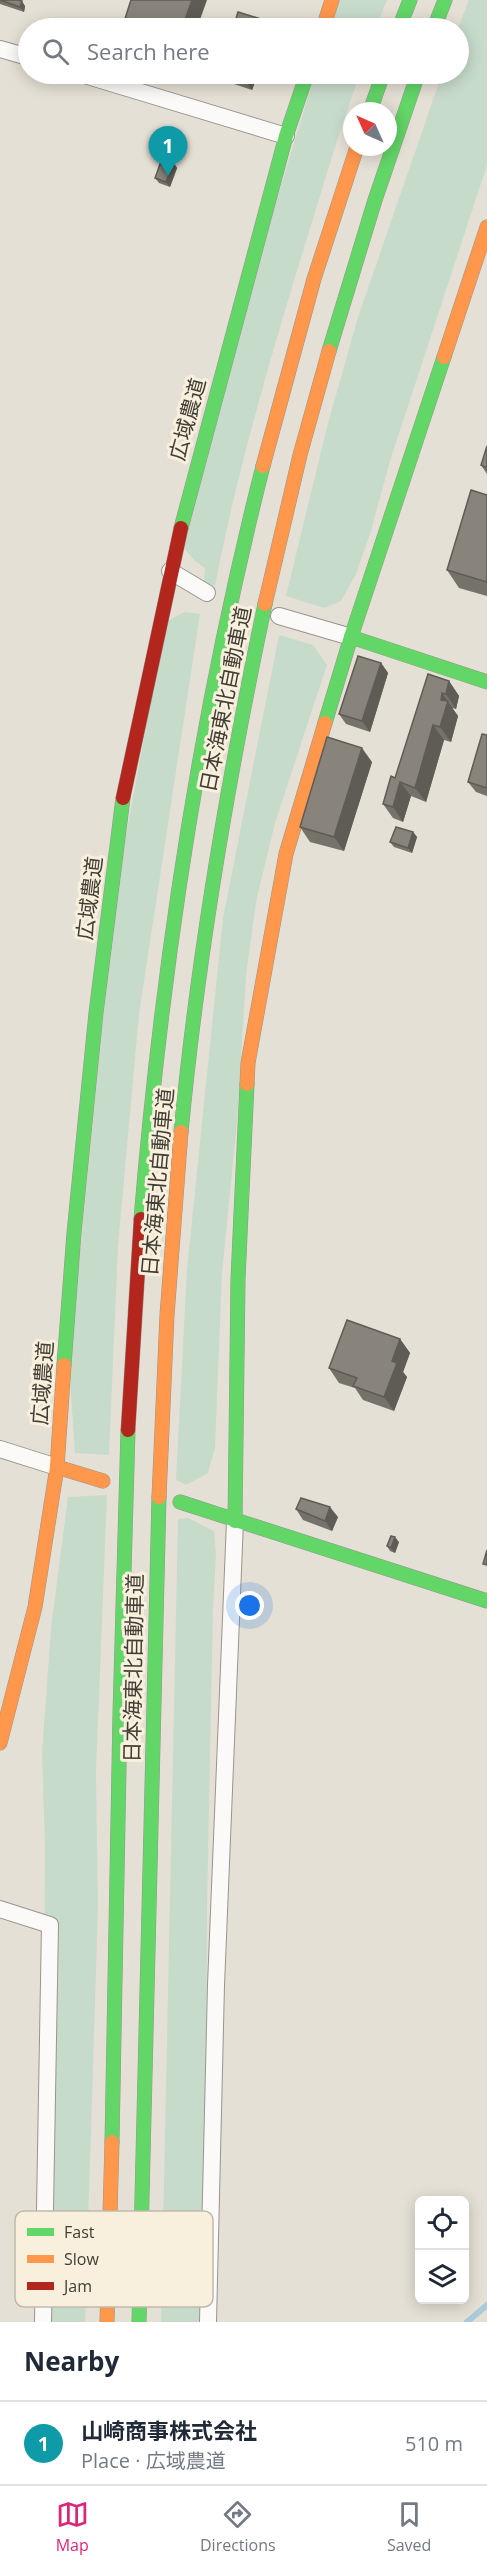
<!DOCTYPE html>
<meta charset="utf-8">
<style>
:root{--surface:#fff;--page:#f6f6f7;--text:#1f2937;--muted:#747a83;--line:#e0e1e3;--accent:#db2777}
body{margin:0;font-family:"Open Sans","Noto Sans JP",sans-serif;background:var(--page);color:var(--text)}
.controls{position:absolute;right:18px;bottom:18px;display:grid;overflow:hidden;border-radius:9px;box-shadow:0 3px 15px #0003}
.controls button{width:54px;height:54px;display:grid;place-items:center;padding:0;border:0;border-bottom:2px solid var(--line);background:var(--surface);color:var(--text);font:30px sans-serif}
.compass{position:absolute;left:343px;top:102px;width:54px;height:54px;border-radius:50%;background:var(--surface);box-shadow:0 3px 15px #0003;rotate:315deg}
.you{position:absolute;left:250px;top:1606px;width:21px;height:21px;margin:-15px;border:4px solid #fff;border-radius:50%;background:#1a73e8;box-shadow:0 0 0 9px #1a73e833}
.badge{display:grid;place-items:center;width:39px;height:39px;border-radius:50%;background:var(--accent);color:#fff;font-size:20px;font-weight:700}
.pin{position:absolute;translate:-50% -50px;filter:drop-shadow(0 2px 3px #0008)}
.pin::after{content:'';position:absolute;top:32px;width:21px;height:18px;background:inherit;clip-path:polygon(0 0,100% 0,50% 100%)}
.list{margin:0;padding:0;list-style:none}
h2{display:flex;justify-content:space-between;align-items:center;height:78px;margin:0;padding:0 24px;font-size:26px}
h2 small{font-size:20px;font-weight:400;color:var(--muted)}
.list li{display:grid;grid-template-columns:39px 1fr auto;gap:18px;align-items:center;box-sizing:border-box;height:84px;padding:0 24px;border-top:2px solid var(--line)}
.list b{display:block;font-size:22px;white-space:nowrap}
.list p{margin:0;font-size:20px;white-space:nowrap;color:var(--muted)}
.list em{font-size:20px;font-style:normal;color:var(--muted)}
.icon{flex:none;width:33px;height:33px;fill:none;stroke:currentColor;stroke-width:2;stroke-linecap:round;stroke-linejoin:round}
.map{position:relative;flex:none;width:487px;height:2322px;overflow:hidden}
.search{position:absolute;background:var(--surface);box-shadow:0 3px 15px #0003;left:18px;right:18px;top:18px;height:66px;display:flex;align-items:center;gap:15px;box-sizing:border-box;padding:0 21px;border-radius:33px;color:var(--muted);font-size:22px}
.sheet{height:162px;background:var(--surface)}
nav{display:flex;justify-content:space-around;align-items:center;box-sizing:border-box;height:84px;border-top:2px solid var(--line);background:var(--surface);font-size:16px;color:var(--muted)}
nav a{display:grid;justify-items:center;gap:3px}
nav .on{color:var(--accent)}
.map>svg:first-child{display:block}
.green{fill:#c7dbcb}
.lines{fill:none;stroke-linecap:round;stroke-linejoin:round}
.stream{stroke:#aacad9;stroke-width:6}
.street-casing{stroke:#99958d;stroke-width:18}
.fast-casing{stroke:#99958d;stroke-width:15}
.slow-casing{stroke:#99958d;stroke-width:15}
.jam-casing{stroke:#99958d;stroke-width:15}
.street{stroke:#fbfaf9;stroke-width:16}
.fast{stroke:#63d668;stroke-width:14}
.slow{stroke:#ff974d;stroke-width:14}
.jam{stroke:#b3261e;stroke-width:14}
.wall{fill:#75726a}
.shaded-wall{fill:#5f5c56}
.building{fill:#88847b;stroke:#5f5c56;stroke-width:1.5}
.labels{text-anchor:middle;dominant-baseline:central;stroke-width:6;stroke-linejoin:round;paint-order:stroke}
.street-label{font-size:21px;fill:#403d35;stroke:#f8efdc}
.key{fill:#f8efdc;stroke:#c1baaa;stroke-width:1.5}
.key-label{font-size:16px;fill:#403d35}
</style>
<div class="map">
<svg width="487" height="2322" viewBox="0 0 487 2322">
<rect width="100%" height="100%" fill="#e5e0d5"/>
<g class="green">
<polygon points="337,0 387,0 376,28 327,28"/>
<polygon points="469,0 487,0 487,165 390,461 371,531 356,574 341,601 324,608 286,596 327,427 358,317 442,74 458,74 458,28"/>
<path d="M315,74H360C337,136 319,201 299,264C267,370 236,477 215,586L204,583L205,568L195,561L182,546L242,314Z"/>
<polygon points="184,612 200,614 139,1014 118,1246 109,1455 75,1453 69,1366 115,896 165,623"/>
<polygon points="279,635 313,645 327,665 275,823 256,902 246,976 237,1122 222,1273 215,1448 208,1473 186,1485 176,1480 187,1269 223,918"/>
<polygon points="107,1495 96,1773 98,1907 85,2322 37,2322 44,2066 45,1846 42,1753 51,1628 68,1497"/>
<polygon points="188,1518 214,1531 216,1555 213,1607 207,1908 206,2163 200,2322 161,2322 178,1519"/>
</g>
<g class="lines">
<polyline class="stream" points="467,2322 487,2305"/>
<g class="street-casing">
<g id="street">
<polyline points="0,49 28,57"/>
<polyline points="81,74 286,136"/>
<polyline points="170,571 207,593"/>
<polyline points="279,616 351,637"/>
<polyline points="0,1449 57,1467"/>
<polyline points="0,1909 50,1925 43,2322"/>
<polyline points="208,2322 216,1985 235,1521"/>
</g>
</g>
<g class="fast-casing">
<g id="fast">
<polyline points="399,28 410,0"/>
<polyline points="434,28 445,0"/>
<polyline points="370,111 383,74"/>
<polyline points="329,351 375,200 418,74"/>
<polyline points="181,528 286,136 307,74"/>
<polyline points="351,637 487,682"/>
<polyline points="325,723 351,637 444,357"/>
<path d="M181,1132C198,954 228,779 265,604"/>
<path d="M141,1219C162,965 200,714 263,466"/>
<polyline points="64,1365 74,1233 96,1013 123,798"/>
<polyline points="180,1502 487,1601"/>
<polyline points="235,1521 238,1279 247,1084"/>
<polyline points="112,2142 120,1714 128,1430"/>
<polyline points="139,2322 159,1497"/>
</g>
</g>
<g class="slow-casing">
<g id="slow">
<polyline points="323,28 332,0"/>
<polyline points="444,357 487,227"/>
<polyline points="263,466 314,279 357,147"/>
<polyline points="265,604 300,455 329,351"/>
<polyline points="247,1084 248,1063 286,854 325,723"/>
<polyline points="57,1467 103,1481"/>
<polyline points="159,1497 167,1315 181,1132"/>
<polyline points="0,1743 35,1607 57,1467 64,1365"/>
<polyline points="107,2322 112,2142"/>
</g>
</g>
<g class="jam-casing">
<g id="jam">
<polyline points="123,798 181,528"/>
<polyline points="128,1430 141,1219"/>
</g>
</g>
<use href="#street" class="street"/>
<use href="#fast" class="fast"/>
<use href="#slow" class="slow"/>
<use href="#jam" class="jam"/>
</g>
<g class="wall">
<polygon points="0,0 25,6 24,12 0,4"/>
<polygon points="182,74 258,74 252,90 210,76 208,82"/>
<polygon points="177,152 173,162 177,168 170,187 159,183 155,178"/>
<polygon points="487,446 487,474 481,465"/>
<polygon points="487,495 487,596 459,588 447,570"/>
<polygon points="381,663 388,673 370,732 346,724 339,714"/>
<polygon points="449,681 459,696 456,709 452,708 458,716 451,742 444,740 426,802 411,796 403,822 393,818 383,804 395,778"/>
<polygon points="487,735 487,796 476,792 468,782"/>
<polygon points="372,762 344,851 310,842 300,827"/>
<polygon points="413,832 417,837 412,853 394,847 390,842"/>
<polygon points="400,1339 410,1353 403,1372 407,1377 394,1411 363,1400 355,1388 339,1383 329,1368"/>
<polygon points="296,1509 338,1517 332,1531 303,1520"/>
<polygon points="399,1542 395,1553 390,1551 387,1546"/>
</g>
<g class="shaded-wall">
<polygon points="192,0 207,0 197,28 182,28"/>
<polygon points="22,1 25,6 24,12 20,7"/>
<polygon points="261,19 267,28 258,28"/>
<polygon points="202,74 208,74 210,76 208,82"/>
<polygon points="243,74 258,74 252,90 242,76"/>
<polygon points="173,147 177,152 172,166 168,161"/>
<polygon points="173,162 177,168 170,187 166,182"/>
<polygon points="381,663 388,673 370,732 362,721"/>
<polygon points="449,681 459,696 456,709 446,694"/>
<polygon points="442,693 458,716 451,742 440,727 441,700"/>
<polygon points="433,725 444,740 426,802 415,788"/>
<polygon points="362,748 372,762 344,851 334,837"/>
<polygon points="400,782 411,796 403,822 393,807"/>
<polygon points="413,832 417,837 412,853 408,848"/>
<polygon points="400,1339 410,1353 403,1372 407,1377 394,1411 384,1397 392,1361"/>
<polygon points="330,1507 338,1517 332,1531 325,1521"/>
<polygon points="395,1537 399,1542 395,1553 391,1548"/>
</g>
<g class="building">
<polygon points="0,0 18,0 22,1 20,7"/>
<polygon points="131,0 192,0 182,28 122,28"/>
<polygon points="238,12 261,19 258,28 233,28"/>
<polygon points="167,145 173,147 168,161 173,162 166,182 155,178"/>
<polygon points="487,446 487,468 481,465"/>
<polygon points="471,490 487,495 487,582 447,570"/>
<polygon points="358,656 381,663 362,721 339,714"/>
<polygon points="428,674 449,681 446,694 442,693 441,700 448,701 440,727 433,725 415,788 400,782 393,807 383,804 391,776 395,778"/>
<polygon points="482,734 487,735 487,788 468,782"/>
<polygon points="327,737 362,748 334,837 300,827"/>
<polygon points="396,827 413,832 408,848 390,842"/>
<polygon points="347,1320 400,1339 392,1361 397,1363 384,1397 353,1386 357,1378 329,1368"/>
<polygon points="301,1498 330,1507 325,1521 296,1509"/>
<polygon points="391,1536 395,1537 391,1548 387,1546"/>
<polygon points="487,1550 487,1565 483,1564"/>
</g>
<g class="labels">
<g class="street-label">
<text transform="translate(187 419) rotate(-75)">広域農道</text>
<text transform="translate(225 699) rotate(-79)">日本海東北自動車道</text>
<text transform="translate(89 898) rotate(-83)">広域農道</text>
<text transform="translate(157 1182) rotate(-85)">日本海東北自動車道</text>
<text transform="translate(42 1383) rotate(-86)">広域農道</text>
<text transform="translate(133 1668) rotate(-89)">日本海東北自動車道</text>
</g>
</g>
<rect x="15" y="2211" width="198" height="96" rx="9" class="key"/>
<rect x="27" y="2228" width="27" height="8" fill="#63d668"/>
<rect x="27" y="2255" width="27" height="8" fill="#ff974d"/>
<rect x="27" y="2282" width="27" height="8" fill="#b3261e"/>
<g class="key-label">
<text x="64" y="2238">Fast</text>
<text x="64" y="2265">Slow</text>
<text x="64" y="2292">Jam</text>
</g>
</svg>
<div class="controls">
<button><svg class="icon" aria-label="locate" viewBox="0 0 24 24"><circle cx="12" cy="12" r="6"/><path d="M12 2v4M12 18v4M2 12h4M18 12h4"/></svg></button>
<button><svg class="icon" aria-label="layers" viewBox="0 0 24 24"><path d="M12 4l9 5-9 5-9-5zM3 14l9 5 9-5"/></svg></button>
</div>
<svg class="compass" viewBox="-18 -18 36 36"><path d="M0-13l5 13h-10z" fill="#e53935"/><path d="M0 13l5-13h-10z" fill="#747a83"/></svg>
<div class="you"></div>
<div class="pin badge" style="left:168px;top:176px;background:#0f9aa8">1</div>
<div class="search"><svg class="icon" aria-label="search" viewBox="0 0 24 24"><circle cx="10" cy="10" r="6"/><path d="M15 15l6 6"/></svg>Search here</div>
</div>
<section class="sheet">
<h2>Nearby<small></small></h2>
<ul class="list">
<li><span class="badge" style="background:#0f9aa8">1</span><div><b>山崎商事株式会社</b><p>Place · 広域農道</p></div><em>510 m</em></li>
</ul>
</section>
<nav>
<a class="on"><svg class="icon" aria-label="map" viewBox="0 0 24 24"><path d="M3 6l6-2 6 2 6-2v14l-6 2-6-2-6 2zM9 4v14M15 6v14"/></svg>Map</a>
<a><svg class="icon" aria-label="directions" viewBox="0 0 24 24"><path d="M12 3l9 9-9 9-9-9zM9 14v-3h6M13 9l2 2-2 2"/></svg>Directions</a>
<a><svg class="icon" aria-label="saved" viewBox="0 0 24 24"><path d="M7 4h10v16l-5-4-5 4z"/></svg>Saved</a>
</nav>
